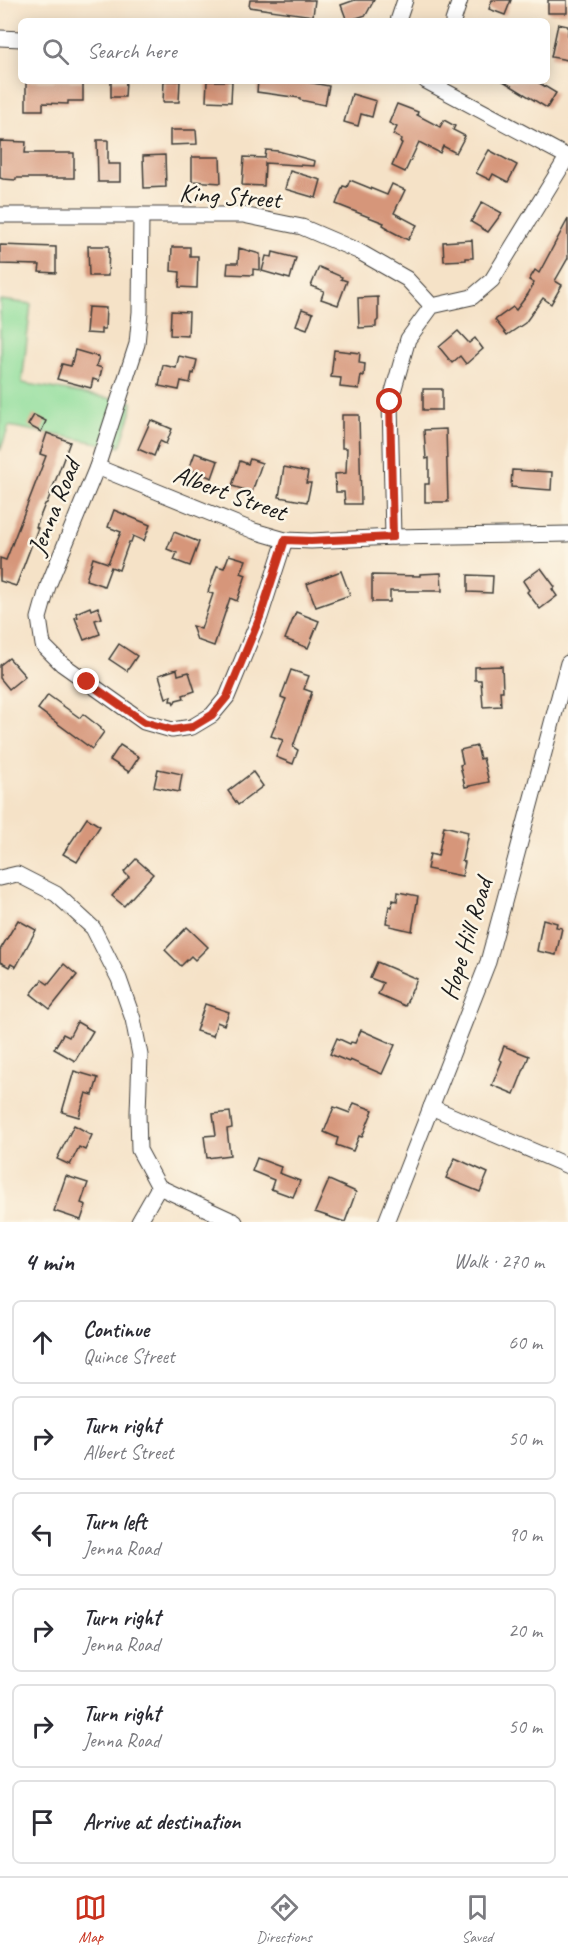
<!DOCTYPE html>
<meta charset="utf-8">
<style>
:root{--surface:#fff;--page:#f2f2f3;--text:#2b2b33;--muted:#7c7c81;--line:#e1e1e2;--accent:#c8321e}
body{margin:0;font-family:Caveat,sans-serif;background:var(--page);color:var(--text)}
.stop{position:absolute;width:18px;height:18px;margin:-14px;border:4px solid #c8321e;border-radius:50%;background:#fff}
.stop.end{background:#c8321e;border-color:#fff;box-shadow:0 2px 6px #0008}
.list{margin:0;padding:0;list-style:none}
h2{display:flex;justify-content:space-between;align-items:center;height:78px;margin:0;padding:0 24px;font-size:26px}
h2 small{font-size:20px;font-weight:400;color:var(--muted)}
.list li{display:grid;grid-template-columns:39px 1fr auto;gap:18px;align-items:center;box-sizing:border-box;height:84px;margin:0 12px 12px;padding:0 12px;border:2px solid var(--line);border-radius:9px}
.list b{display:block;font-size:22px;white-space:nowrap}
.list p{margin:0;font-size:20px;white-space:nowrap;color:var(--muted)}
.list em{font-size:20px;font-style:normal;color:var(--muted)}
.icon{flex:none;width:33px;height:33px;fill:none;stroke:currentColor;stroke-width:2;stroke-linecap:round;stroke-linejoin:round}
.map{position:relative;flex:none;width:568px;height:1222px;overflow:hidden}
.search{position:absolute;background:var(--surface);box-shadow:0 3px 15px #0003;left:18px;right:18px;top:18px;height:66px;display:flex;align-items:center;gap:15px;box-sizing:border-box;padding:0 21px;border-radius:9px;color:var(--muted);font-size:22px}
.sheet{height:654px;background:var(--surface)}
nav{display:flex;justify-content:space-around;align-items:center;box-sizing:border-box;height:84px;border-top:2px solid var(--line);background:var(--surface);font-size:16px;color:var(--muted)}
nav a{display:grid;justify-items:center;gap:3px}
nav .on{color:var(--accent)}
.map>svg:first-child{display:block}
.green{fill:#90de9c;stroke:#567d5c;stroke-width:1.5}
.building{fill:#d6967a}
.lines{fill:none;stroke-linecap:round;stroke-linejoin:round}
.street-casing{stroke:#3d3a36;stroke-width:17}
.street{stroke:#fff;stroke-width:15}
.route{stroke:#c8321e;stroke-width:8}
.labels{text-anchor:middle;dominant-baseline:central;stroke-width:5;stroke-linejoin:round;paint-order:stroke}
.street-label{font-size:26px;fill:#1c1c1c;stroke:#fcf5e5}
</style>
<div class="map">
<svg width="568" height="1222" viewBox="0 0 568 1222">
<rect width="100%" height="100%" fill="#fcf5e5"/>
<filter id="ink" filterUnits="userSpaceOnUse"><feTurbulence type="fractalNoise" baseFrequency=".0167" numOctaves="2"/><feDisplacementMap in="SourceGraphic" scale="12" xChannelSelector="R" yChannelSelector="G"/><feConvolveMatrix kernelMatrix="1 2 1 2 8 2 1 2 1" color-interpolation-filters="sRGB"/></filter>
<filter id="wash" filterUnits="userSpaceOnUse"><feTurbulence type="fractalNoise" baseFrequency=".008" numOctaves="4" result="noise"/><feDisplacementMap in="SourceGraphic" scale="24" xChannelSelector="R" yChannelSelector="G"/><feGaussianBlur stdDeviation="1.35" result="paint"/><feColorMatrix in="noise" values="0 0 0 0 0 0 0 0 0 0 0 0 0 0 0 0 0 1.4 0 .05"/><feComposite in="paint" operator="in"/></filter>
<g filter="url(#wash)">
<rect width="100%" height="100%" fill="#f5e2c7"/>
<polygon class="green" points="0,300 31,304 22,383 132,402 131,413 120,447 9,426 0,451"/>
<g id="blocks">
<g class="building">
<polygon points="250,0 315,0 313,16 249,7"/>
<polygon points="355,0 374,0 366,15 347,21 341,5"/>
<polygon points="492,0 511,0 505,15 489,9"/>
<rect x="548" y="0" width="19" height="13"/>
<polygon points="558,24 568,26 568,60 551,57"/>
<polygon points="26,81 83,81 83,101 68,101 68,104 43,103 43,110 26,110"/>
<polygon points="111,81 126,81 125,97 111,97"/>
<polygon points="164,81 180,81 179,102 163,102"/>
<polygon points="207,81 232,81 231,102 206,101"/>
<polygon points="258,81 302,81 329,86 325,105 300,100 300,98 257,92"/>
<polygon points="503,81 536,81 556,93 547,108"/>
<polygon points="352,94 376,101 372,117 361,114 358,126 344,122"/>
<polygon points="397,104 418,112 417,115 440,127 444,120 455,126 453,130 465,136 456,153 443,146 440,153 419,142 405,172 392,166 402,143 400,142 402,139 393,135 397,127 389,123"/>
<polygon points="170,130 196,130 197,144 170,145"/>
<polygon points="97,140 108,140 108,164 120,164 120,182 98,182"/>
<polygon points="0,141 26,142 25,153 74,153 74,178 16,178 16,180 3,179 0,178"/>
<polygon points="266,150 278,151 315,161 314,166 265,163 264,186 242,185 244,157 265,158"/>
<polygon points="489,150 517,165 508,182 493,174 490,180 476,173"/>
<polygon points="165,155 166,187 144,188 143,156"/>
<polygon points="192,157 220,157 221,183 192,181"/>
<polygon points="290,171 321,180 316,198 285,189"/>
<polygon points="350,180 387,195 392,184 405,190 394,213 417,225 408,240 387,229 388,228 383,225 384,223 336,204 343,186 347,187"/>
<polygon points="482,202 502,213 488,232 471,222"/>
<polygon points="568,219 568,258 555,281 562,285 551,304 543,298 525,323 507,335 495,320 513,307 516,310 528,294 534,283 529,280 535,270 539,273"/>
<polygon points="472,240 473,258 466,258 466,260 444,261 443,242"/>
<polygon points="0,245 56,247 56,273 39,272 40,265 0,264"/>
<polygon points="88,246 109,246 108,276 89,276"/>
<polygon points="172,247 190,247 190,256 198,256 197,288 179,287 180,272 171,271"/>
<polygon points="239,248 260,254 260,270 253,269 253,275 227,274 228,263 238,263"/>
<polygon points="273,252 296,258 290,279 262,271 266,256 272,257"/>
<polygon points="319,267 342,277 341,279 347,281 338,305 321,299 324,291 311,286"/>
<polygon points="378,297 378,320 376,322 376,327 359,328 358,298"/>
<polygon points="88,307 106,308 105,329 101,329 101,334 86,333"/>
<polygon points="302,309 313,313 307,329 296,325"/>
<polygon points="171,311 189,312 188,336 170,335"/>
<polygon points="458,331 469,343 475,338 483,349 466,364 460,356 452,363 439,347"/>
<polygon points="75,350 99,357 96,366 102,368 99,381 93,379 91,388 57,379 62,364 71,366"/>
<polygon points="334,350 360,353 359,363 365,364 364,376 361,375 359,389 340,387 341,378 331,377"/>
<polygon points="179,356 197,360 194,374 192,373 190,383 181,381 179,390 159,386 163,365 176,368"/>
<rect x="423" y="389" width="19" height="21"/>
<polygon points="34,415 46,421 41,432 28,425"/>
<polygon points="342,415 359,415 361,504 345,504 344,492 336,492 335,474 346,473 347,448 342,448"/>
<polygon points="151,420 172,429 166,444 160,441 154,456 138,449"/>
<polygon points="446,429 448,502 425,502 425,484 429,484 429,458 426,459 424,430"/>
<polygon points="47,433 70,442 47,503 45,504 36,527 38,528 16,586 0,581 0,558 6,560 46,456 40,454"/>
<polygon points="195,453 218,461 212,478 189,469"/>
<polygon points="250,459 262,463 252,492 232,486 240,461 248,464"/>
<polygon points="284,467 308,472 306,483 311,483 307,502 279,497"/>
<polygon points="512,470 552,472 551,490 511,487"/>
<polygon points="114,510 150,525 144,541 133,536 131,542 129,542 119,570 111,567 104,586 86,580 93,558 108,563 121,532 108,527"/>
<polygon points="174,532 199,542 190,566 174,560 177,553 167,549"/>
<polygon points="229,555 246,560 241,573 246,575 237,601 230,598 214,646 197,640 192,626 201,629 213,594 208,592 217,566 224,568"/>
<polygon points="541,568 555,587 552,589 557,596 540,609 527,592 529,590 523,581"/>
<polygon points="341,571 350,595 316,607 307,584"/>
<polygon points="441,573 442,591 390,591 390,602 372,602 372,575 420,576 420,574"/>
<polygon points="468,575 493,576 492,593 468,592"/>
<polygon points="90,607 91,610 98,607 102,618 95,620 100,634 84,640 75,618 78,617 76,613"/>
<polygon points="296,612 319,621 308,648 285,639"/>
<polygon points="119,644 137,656 127,671 109,659"/>
<polygon points="9,658 25,676 9,689 0,678 0,665"/>
<polygon points="502,666 503,691 500,691 501,706 483,707 481,680 475,680 475,667"/>
<polygon points="177,669 178,675 189,672 195,691 183,695 184,698 176,700 174,704 173,701 170,701 171,696 166,698 159,675"/>
<polygon points="291,670 309,676 304,689 312,692 293,747 298,750 293,764 276,757 283,740 271,736 286,699 281,697"/>
<polygon points="48,695 80,718 83,714 101,728 100,729 104,732 92,749 38,709"/>
<polygon points="120,745 139,757 129,772 110,760"/>
<polygon points="477,746 480,759 483,758 489,782 465,787 460,765 463,764 460,750"/>
<polygon points="158,769 182,774 179,792 154,787"/>
<polygon points="253,772 263,786 238,805 228,791"/>
<polygon points="87,818 100,826 77,862 63,854"/>
<polygon points="444,826 468,832 462,861 465,862 462,876 427,869 430,854 438,856"/>
<polygon points="136,859 153,874 124,906 112,896 129,877 124,872"/>
<polygon points="398,892 418,896 412,931 390,926 391,924 386,923 389,906 392,907 393,900 397,901"/>
<polygon points="543,919 557,923 556,927 562,928 556,955 537,951"/>
<polygon points="18,920 36,930 16,967 11,964 9,967 0,962 0,950"/>
<polygon points="187,927 208,947 195,960 191,956 181,966 165,950"/>
<polygon points="377,962 417,979 405,1006 378,994 383,983 370,978"/>
<polygon points="64,964 77,975 50,1009 31,994 42,980 48,984"/>
<polygon points="205,1004 229,1012 224,1025 217,1022 213,1036 196,1031"/>
<polygon points="77,1022 93,1031 75,1061 54,1049 63,1034 69,1037"/>
<polygon points="361,1030 395,1045 382,1074 350,1060 349,1062 330,1054 337,1038 350,1044 351,1042 355,1043"/>
<polygon points="504,1046 529,1056 514,1094 492,1085 502,1061 499,1059"/>
<polygon points="74,1071 98,1078 93,1095 86,1093 79,1117 62,1112"/>
<polygon points="354,1103 373,1110 362,1137 359,1136 353,1151 336,1145 338,1138 324,1132 334,1107 350,1113"/>
<polygon points="230,1112 232,1128 227,1129 230,1155 207,1158 204,1136 216,1135 213,1114"/>
<polygon points="74,1125 92,1135 85,1150 79,1147 70,1165 57,1159"/>
<polygon points="257,1158 281,1167 279,1173 300,1181 293,1197 271,1189 274,1180 252,1171"/>
<polygon points="455,1158 488,1173 480,1192 446,1178"/>
<polygon points="66,1176 88,1183 81,1203 86,1205 81,1220 54,1211"/>
<polygon points="329,1180 356,1192 345,1222 315,1212"/>
</g>
</g>
</g>
<g filter="url(#ink)">
<use href="#blocks" fill-opacity="0" stroke="#3d3a36" stroke-width="1.5"/>
<g class="lines">
<g class="street-casing">
<g id="street">
<polyline points="398,21 405,0"/>
<polyline points="453,21 460,0"/>
<polyline points="0,38 21,39"/>
<polyline points="426,81 568,157"/>
<polyline points="0,215 243,215 302,227 358,251 407,279 432,306"/>
<polyline points="141,215 140,312 137,344 97,467 48,586 39,618 43,645 62,664 144,722 172,730 192,727 212,715 227,697 260,617 285,540"/>
<polyline points="97,467 254,531 285,540 311,541 393,537 568,534"/>
<polyline points="393,537 390,402 408,339 432,306 472,297 492,280 568,156"/>
<polyline points="0,878 17,874 56,894 93,928 119,979 133,1019 140,1055 138,1113 139,1150 159,1187 235,1222"/>
<polyline points="431,1107 568,1166"/>
<polyline points="139,1222 159,1187"/>
<polyline points="386,1222 488,962 568,663"/>
</g>
</g>
<use href="#street" class="street"/>
</g>
</g>
<g class="lines" filter="url(#ink)">
<polyline class="route" points="87,682 144,722 172,730 192,727 212,715 227,697 260,617 285,540 311,541 393,537 390,402"/>
</g>
<g class="labels">
<g class="street-label">
<text transform="translate(230 196) rotate(4)">King Street</text>
<text transform="translate(230 493) rotate(20)">Albert Street</text>
<text transform="translate(54 507) rotate(-68)">Jenna Road</text>
<text transform="translate(466 939) rotate(-73)">Hope Hill Road</text>
</g>
</g>
</svg>
<div class="stop" style="left:390px;top:402px"></div>
<div class="stop end" style="left:87px;top:682px"></div>
<div class="search"><svg class="icon" aria-label="search" viewBox="0 0 24 24"><circle cx="10" cy="10" r="6"/><path d="M15 15l6 6"/></svg>Search here</div>
</div>
<section class="sheet">
<h2>4 min<small>Walk · 270 m</small></h2>
<ul class="list">
<li><svg class="icon" aria-label="ahead" viewBox="0 0 24 24"><path d="M12 20V5M6 11l6-6 6 6"/></svg><div><b>Continue</b><p>Quince Street</p></div><em>60 m</em></li>
<li><svg class="icon" aria-label="right" viewBox="0 0 24 24"><path d="M7 20v-9h11M14 6l5 5-5 5"/></svg><div><b>Turn right</b><p>Albert Street</p></div><em>50 m</em></li>
<li><svg class="icon" aria-label="left" viewBox="0 0 24 24"><path d="M17 20v-9H6M10 6l-5 5 5 5"/></svg><div><b>Turn left</b><p>Jenna Road</p></div><em>90 m</em></li>
<li><svg class="icon" aria-label="right" viewBox="0 0 24 24"><path d="M7 20v-9h11M14 6l5 5-5 5"/></svg><div><b>Turn right</b><p>Jenna Road</p></div><em>20 m</em></li>
<li><svg class="icon" aria-label="right" viewBox="0 0 24 24"><path d="M7 20v-9h11M14 6l5 5-5 5"/></svg><div><b>Turn right</b><p>Jenna Road</p></div><em>50 m</em></li>
<li><svg class="icon" aria-label="arrive" viewBox="0 0 24 24"><path d="M6 21V4h12l-3 4 3 4H6"/></svg><div><b>Arrive at destination</b></div></li>
</ul>
</section>
<nav>
<a class="on"><svg class="icon" aria-label="map" viewBox="0 0 24 24"><path d="M3 6l6-2 6 2 6-2v14l-6 2-6-2-6 2zM9 4v14M15 6v14"/></svg>Map</a>
<a><svg class="icon" aria-label="directions" viewBox="0 0 24 24"><path d="M12 3l9 9-9 9-9-9zM9 14v-3h6M13 9l2 2-2 2"/></svg>Directions</a>
<a><svg class="icon" aria-label="saved" viewBox="0 0 24 24"><path d="M7 4h10v16l-5-4-5 4z"/></svg>Saved</a>
</nav>
